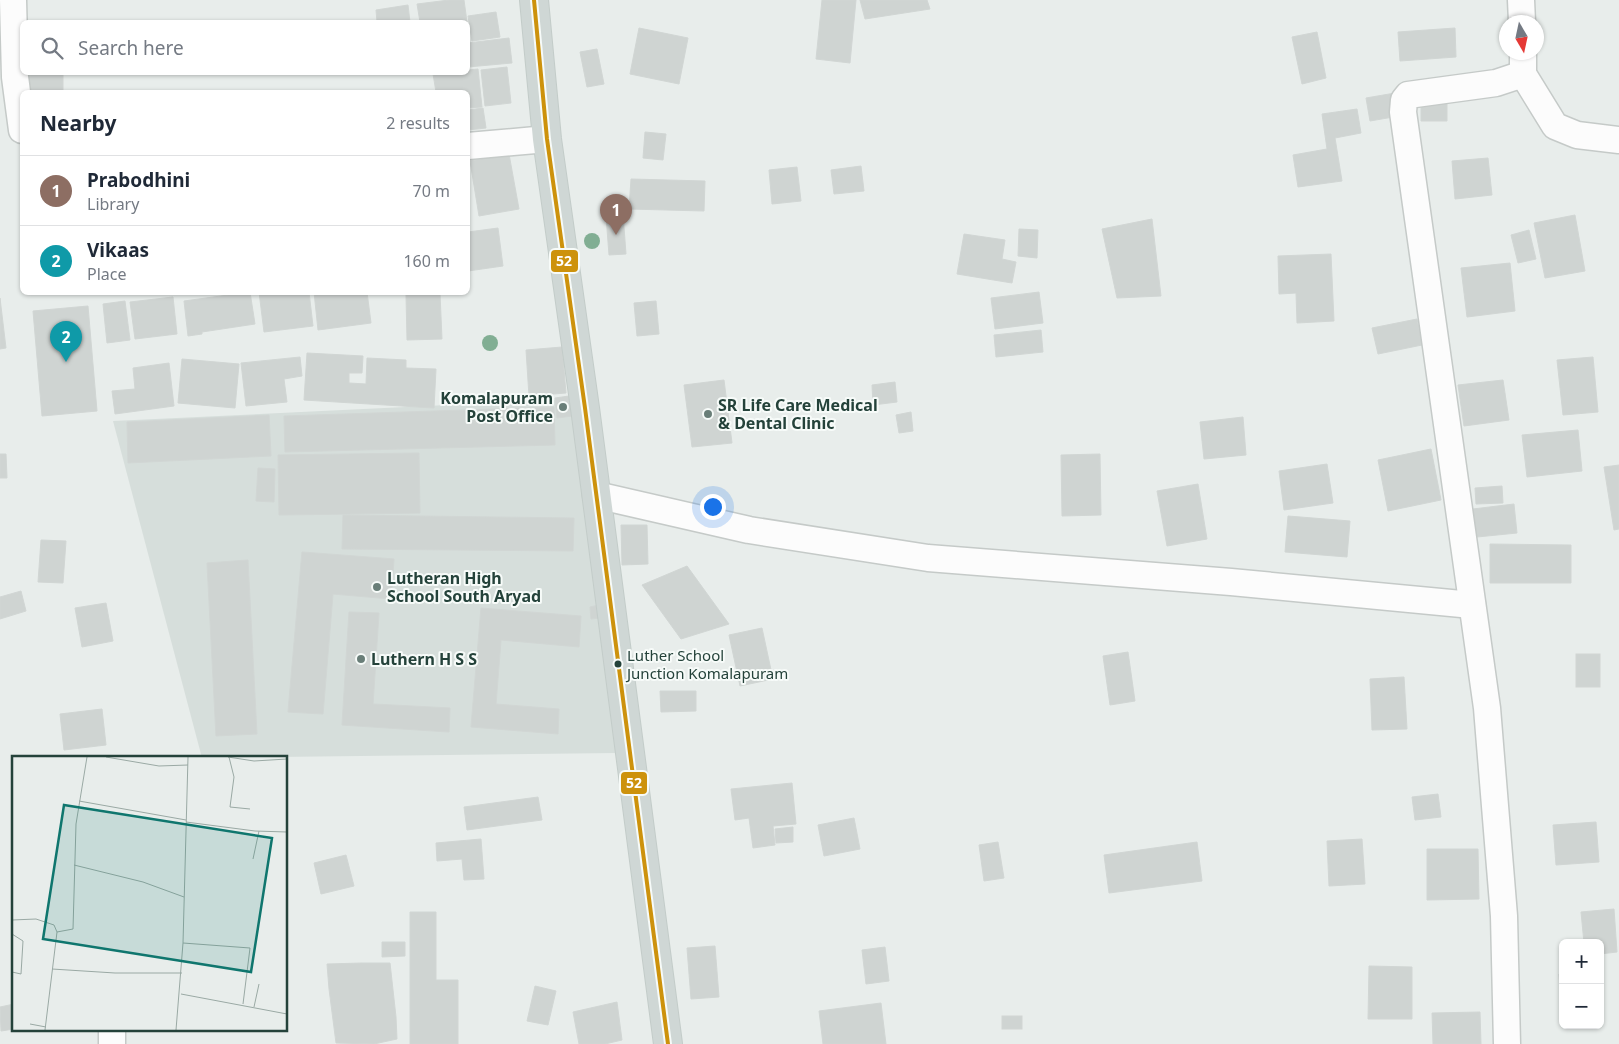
<!DOCTYPE html>
<meta charset="utf-8">
<style>
:root{--surface:#fff;--page:#f2f2f3;--text:#1f2937;--muted:#747a83;--line:#e0e1e3;--accent:#697e78}
body{margin:0;font-family:"Noto Sans",sans-serif;background:var(--page);color:var(--text)}
.controls{position:absolute;right:15px;bottom:15px;display:grid;overflow:hidden;border-radius:8px;box-shadow:0 1px 4px #0004}
.controls button{width:45px;height:45px;display:grid;place-items:center;padding:0;border:0;border-bottom:1px solid var(--line);background:var(--surface);color:var(--text);font:25px sans-serif}
.compass{position:absolute;left:1499px;top:15px;width:45px;height:45px;border-radius:50%;background:var(--surface);box-shadow:0 1px 4px #0004;rotate:171deg}
.you{position:absolute;left:712px;top:506px;width:18px;height:18px;margin:-12px;border:4px solid #fff;border-radius:50%;background:#1a73e8;box-shadow:0 0 0 8px #1a73e833}
.badge{display:grid;place-items:center;width:32px;height:32px;border-radius:50%;background:var(--accent);color:#fff;font-size:16px;font-weight:700}
.pin{position:absolute;translate:-50% -41px;filter:drop-shadow(0 1px 2px #0008)}
.pin::after{content:'';position:absolute;top:26px;width:18px;height:15px;background:inherit;clip-path:polygon(0 0,100% 0,50% 100%)}
.list{margin:0;padding:0;list-style:none}
h2{display:flex;justify-content:space-between;align-items:center;height:65px;margin:0;padding:0 20px;font-size:21px}
h2 small{font-size:16px;font-weight:400;color:var(--muted)}
.list li{display:grid;grid-template-columns:32px 1fr auto;gap:15px;align-items:center;box-sizing:border-box;height:70px;padding:0 20px;border-top:1px solid var(--line)}
.list b{display:block;font-size:19px;white-space:nowrap}
.list p{margin:0;font-size:16px;white-space:nowrap;color:var(--muted)}
.list em{font-size:16px;font-style:normal;color:var(--muted)}
.icon{flex:none;width:28px;height:28px;fill:none;stroke:currentColor;stroke-width:2;stroke-linecap:round;stroke-linejoin:round}
.map{position:relative;flex:none;width:1619px;height:1044px;overflow:hidden}
.search{position:absolute;background:var(--surface);box-shadow:0 1px 4px #0004;left:20px;top:20px;width:450px;height:55px;display:flex;align-items:center;gap:12px;box-sizing:border-box;padding:0 18px;border-radius:8px;color:var(--muted);font-size:19px}
.panel{position:absolute;background:var(--surface);box-shadow:0 1px 4px #0004;left:20px;top:90px;width:450px;height:205px;border-radius:8px}
.map>svg:first-child{display:block}
.built{fill:#d6dedb}
.building{fill:#cfd4d2;stroke:#d1d6d4}
.lines{fill:none;stroke-linecap:round;stroke-linejoin:round}
.minor-casing{stroke:#c5cac8;stroke-width:29}
.primary-casing{stroke:#c3ccc9;stroke-width:30}
.minor{stroke:#fcfcfc;stroke-width:26}
.primary{stroke:#cfd7d5;stroke-width:28}
.bus-1-casing{stroke:#f7fbf9;stroke-width:8}
.bus-1{stroke:#cd920c;stroke-width:4}
.tree{fill:#81ae93}
.poi-dot{fill:#697e78;stroke:#f7fbf9;stroke-width:2}
.bus-dot{fill:#24423a;stroke:#f7fbf9;stroke-width:2}
.labels{text-anchor:middle;dominant-baseline:central;stroke-width:4;stroke-linejoin:round;paint-order:stroke}
.bus-label{font-size:15px;fill:#24423a;stroke:#f7fbf9;text-anchor:start}
.poi-label{font-size:16px;font-weight:bold;fill:#24423a;stroke:#f7fbf9;text-anchor:start}
.inset-road{fill:none;stroke:#9aa9a4;stroke-width:1}
.view{fill:#0f766e;fill-opacity:0.15;stroke:#0f766e;stroke-width:2.5}
.inset-edge{fill:none;stroke:#24423a;stroke-width:2.5}
.line-badge{stroke:#f7fbf9;stroke-width:2}
.badge-label{font-size:14px;text-anchor:middle;font-weight:bold;fill:#fff}
</style>
<div class="map">
<svg width="1619" height="1044" viewBox="0 0 1619 1044">
<rect width="100%" height="100%" fill="#e8edeb"/>
<polygon class="built" points="572,399 617,753 202,758 113,421"/>
<g class="building">
<polygon points="449,0 464,0 467,22 420,22 417,4"/>
<polygon points="822,0 856,0 850,63 816,59"/>
<polygon points="860,0 927,0 930,9 865,19"/>
<polygon points="408,5 410,22 377,22 376,10"/>
<polygon points="496,12 500,37 472,41 468,16"/>
<polygon points="639,28 688,38 679,84 630,74"/>
<polygon points="1455,28 1456,57 1400,61 1398,32"/>
<polygon points="1317,32 1326,78 1302,84 1292,37"/>
<polygon points="509,38 512,63 468,67 468,43"/>
<polygon points="597,49 604,84 587,87 580,52"/>
<polygon points="507,67 511,103 485,106 481,70"/>
<polygon points="478,69 482,107 468,108 468,92 436,92 433,74 468,72 468,70"/>
<rect x="28" y="72" width="35" height="20"/>
<polygon points="1395,93 1399,116 1370,121 1366,98"/>
<polygon points="1421,96 1447,97 1447,121 1421,121"/>
<polygon points="483,108 486,128 468,130 468,110"/>
<polygon points="1357,109 1361,133 1335,138 1342,181 1298,187 1293,155 1327,149 1322,114"/>
<polygon points="645,132 666,134 663,160 643,158"/>
<polygon points="509,154 519,209 479,216 470,161"/>
<polygon points="1488,158 1492,195 1455,199 1452,161"/>
<polygon points="861,166 864,191 834,194 831,170"/>
<polygon points="797,167 801,201 772,204 769,170"/>
<polygon points="631,179 705,181 704,211 629,209"/>
<polygon points="623,214 626,254 609,255 606,216"/>
<polygon points="1575,215 1585,271 1545,278 1534,223"/>
<polygon points="1152,219 1161,296 1117,298 1102,229"/>
<polygon points="498,228 503,266 468,271 468,232"/>
<polygon points="1019,229 1038,230 1037,258 1018,256"/>
<polygon points="1529,230 1536,259 1518,263 1511,235"/>
<polygon points="964,234 1005,240 1002,259 1016,262 1012,283 957,274"/>
<polygon points="1331,254 1334,321 1297,323 1296,293 1279,294 1278,256"/>
<polygon points="1510,263 1515,311 1467,317 1461,268"/>
<polygon points="250,292 255,324 202,332 202,334 188,336 184,301"/>
<polygon points="259,292 309,292 313,326 264,332"/>
<polygon points="314,292 367,292 371,323 318,330"/>
<polygon points="1039,292 1043,323 995,329 991,298"/>
<polygon points="440,294 442,339 407,340 406,295"/>
<polygon points="173,297 177,334 135,339 130,302"/>
<polygon points="0,298 6,348 0,349"/>
<polygon points="125,301 130,340 107,343 103,304"/>
<polygon points="656,301 659,334 637,336 634,303"/>
<polygon points="88,306 97,411 42,416 33,311"/>
<polygon points="1417,319 1422,345 1378,354 1372,328"/>
<polygon points="1041,330 1043,352 996,357 994,335"/>
<polygon points="562,347 566,393 529,396 526,350"/>
<polygon points="307,353 363,356 362,373 349,373 349,383 366,384 367,358 406,360 406,368 436,369 434,408 304,400"/>
<polygon points="300,357 302,376 284,379 287,402 246,406 241,363"/>
<polygon points="1593,357 1598,412 1563,415 1557,360"/>
<polygon points="182,359 239,364 235,408 178,403"/>
<polygon points="169,363 174,406 115,414 112,391 135,389 133,368"/>
<polygon points="724,380 732,443 692,447 684,385"/>
<polygon points="1503,380 1509,420 1464,426 1458,385"/>
<polygon points="895,382 897,402 873,405 872,385"/>
<polygon points="569,396 572,416 557,418 555,398"/>
<polygon points="554,407 555,445 285,452 284,416"/>
<polygon points="911,412 913,431 899,433 896,415"/>
<polygon points="269,415 271,456 128,463 127,422"/>
<polygon points="1243,417 1246,455 1204,459 1200,422"/>
<polygon points="1578,430 1582,471 1527,477 1522,435"/>
<polygon points="1431,449 1441,500 1388,511 1378,460"/>
<polygon points="419,453 420,513 279,515 278,455"/>
<polygon points="0,454 6,454 7,478 0,478"/>
<polygon points="1100,454 1101,515 1062,516 1061,455"/>
<polygon points="1327,464 1333,503 1284,510 1279,471"/>
<polygon points="1619,465 1619,529 1614,530 1604,467"/>
<polygon points="258,468 275,469 274,502 256,501"/>
<polygon points="1198,484 1207,539 1167,546 1157,491"/>
<polygon points="1502,486 1503,503 1476,504 1475,488"/>
<polygon points="1514,504 1517,533 1477,537 1473,509"/>
<polygon points="343,515 574,518 573,551 342,549"/>
<polygon points="1288,516 1350,521 1347,557 1285,552"/>
<polygon points="621,525 647,525 648,564 622,565"/>
<polygon points="41,540 66,541 63,583 38,582"/>
<polygon points="1490,544 1571,545 1571,583 1490,583"/>
<polygon points="302,552 394,559 391,599 333,594 323,714 288,712"/>
<polygon points="248,560 257,734 216,736 207,563"/>
<polygon points="687,566 729,624 681,639 642,585"/>
<polygon points="21,591 26,611 0,619 0,597"/>
<polygon points="106,603 113,641 82,647 75,608"/>
<polygon points="599,605 600,618 591,619 590,607"/>
<polygon points="481,608 581,616 579,647 501,640 496,704 559,709 558,734 471,727"/>
<polygon points="349,612 379,613 373,704 450,708 449,732 342,725"/>
<polygon points="762,628 773,679 740,686 729,635"/>
<polygon points="1128,652 1135,701 1110,705 1103,656"/>
<rect x="1576" y="654" width="24" height="33"/>
<polygon points="1404,677 1407,729 1372,730 1370,679"/>
<polygon points="660,691 696,691 696,711 661,712"/>
<polygon points="102,709 106,745 64,750 60,714"/>
<polygon points="792,783 796,824 773,826 775,845 753,848 749,818 735,820 731,789"/>
<polygon points="1438,794 1441,817 1415,820 1412,797"/>
<polygon points="538,797 542,820 467,830 464,807"/>
<polygon points="854,818 860,849 824,856 818,825"/>
<polygon points="1596,822 1599,862 1556,865 1553,825"/>
<polygon points="793,827 793,842 776,843 775,829"/>
<polygon points="481,839 484,879 464,880 462,859 437,861 436,843"/>
<polygon points="1362,839 1365,884 1329,886 1327,841"/>
<polygon points="998,842 1004,878 984,881 979,845"/>
<polygon points="1197,842 1202,881 1109,893 1104,855"/>
<polygon points="1427,849 1478,849 1479,899 1427,900"/>
<polygon points="346,855 354,886 321,894 314,863"/>
<polygon points="1614,909 1617,952 1600,954 1600,943 1584,943 1581,912"/>
<polygon points="410,912 436,912 436,980 458,980 458,1044 410,1044"/>
<polygon points="382,942 405,942 405,956 382,957"/>
<polygon points="715,946 719,997 691,999 687,948"/>
<polygon points="885,947 889,981 866,984 862,950"/>
<polygon points="362,963 390,963 396,1017 397,1039 374,1044 336,1043 329,989 327,964"/>
<polygon points="1369,966 1412,967 1412,1019 1368,1019"/>
<polygon points="1563,973 1563,1017 1562,1017 1559,974"/>
<polygon points="535,986 556,991 548,1025 527,1021"/>
<polygon points="617,1002 622,1040 605,1044 579,1044 573,1012"/>
<polygon points="881,1003 886,1044 823,1044 819,1011"/>
<polygon points="14,1004 14,1029 1,1031 0,1007"/>
<polygon points="1480,1012 1481,1044 1433,1044 1432,1013"/>
<rect x="1002" y="1016" width="20" height="13"/>
</g>
<g class="lines">
<g class="minor-casing">
<g id="minor">
<polyline points="13,0 15,77 22,130"/>
<polyline points="1521,0 1522,22"/>
<polyline points="1523,52 1523,74 1555,126 1577,135 1619,140"/>
<polyline points="468,146 547,139"/>
<polyline points="596,495 749,530 928,558 1231,582 1472,605"/>
<polyline points="112,1030 112,1044"/>
<polyline points="1507,1044 1504,916 1487,708 1403,112 1404,100 1408,95 1496,83 1523,74"/>
</g>
</g>
<g class="primary-casing">
<polyline id="primary" points="534,0 547,139 585,408 668,1044"/>
</g>
<use href="#minor" class="minor"/>
<use href="#primary" class="primary"/>
<g class="bus-1-casing">
<polyline id="bus-1" points="534,0 547,139 585,408 668,1044"/>
</g>
<use href="#bus-1" class="bus-1"/>
</g>
<g class="tree">
<circle cx="592" cy="241" r="8"/>
<circle cx="490" cy="343" r="8"/>
</g>
<g class="poi-dot">
<circle cx="563" cy="407" r="5"/>
<circle cx="708" cy="414" r="5"/>
<circle cx="377" cy="587" r="5"/>
<circle cx="361" cy="659" r="5"/>
</g>
<circle class="bus-dot" cx="618" cy="664" r="4.5"/>
<g class="labels">
<g class="bus-label">
<text x="627" y="655">Luther School<tspan x="627" dy="18">Junction Komalapuram</tspan></text>
</g>
<g class="poi-label">
<text x="553" y="398" text-anchor="end">Komalapuram<tspan x="553" dy="18">Post Office</tspan></text>
<text x="718" y="405">SR Life Care Medical<tspan x="718" dy="18">&amp; Dental Clinic</tspan></text>
<text x="387" y="578">Lutheran High<tspan x="387" dy="18">School South Aryad</tspan></text>
<text x="371" y="659">Luthern H S S</text>
</g>
</g>
<g transform="translate(12 756)">
<rect width="275" height="275" fill="#e8edeb"/>
<path class="inset-road" d="M94,1L147,10L176,9M216,1L242,5L275,3M217,1L222,21L218,51L238,53M67,45L174,64M174,66L243,75L275,76M241,103L247,75M62,109L131,126L172,141M275,118V92M0,164L24,163L42,169L45,176L33,274M45,176L61,173L64,68L75,1M0,178L11,185L9,218L0,216M171,187L238,192L231,248M40,213L103,217H170M169,238L275,258M242,251L247,228M18,268L34,271M164,274L171,187L176,1"/>
<path class="view" d="M52,49L260,82L239,216L31,183Z"/>
<rect width="275" height="275" class="inset-edge"/>
</g>
<g class="line-badge">
<rect x="550" y="249" width="29" height="24" rx="5" fill="#cd920c"/>
<rect x="620" y="771" width="28" height="24" rx="5" fill="#cd920c"/>
</g>
<g class="badge-label">
<text x="564" y="266">52</text>
<text x="634" y="788">52</text>
</g>
</svg>
<div class="controls">
<button>+</button>
<button>−</button>
</div>
<svg class="compass" viewBox="-18 -18 36 36"><path d="M0-13l5 13h-10z" fill="#e53935"/><path d="M0 13l5-13h-10z" fill="#747a83"/></svg>
<div class="you"></div>
<div class="pin badge" style="left:616px;top:235px;background:#8d6e63">1</div>
<div class="pin badge" style="left:66px;top:362px;background:#0f9aa8">2</div>
<div class="search"><svg class="icon" aria-label="search" viewBox="0 0 24 24"><circle cx="10" cy="10" r="6"/><path d="M15 15l6 6"/></svg>Search here</div>
<section class="panel">
<h2>Nearby<small>2 results</small></h2>
<ul class="list">
<li><span class="badge" style="background:#8d6e63">1</span><div><b>Prabodhini</b><p>Library</p></div><em>70 m</em></li>
<li><span class="badge" style="background:#0f9aa8">2</span><div><b>Vikaas</b><p>Place</p></div><em>160 m</em></li>
</ul>
</section>
</div>
